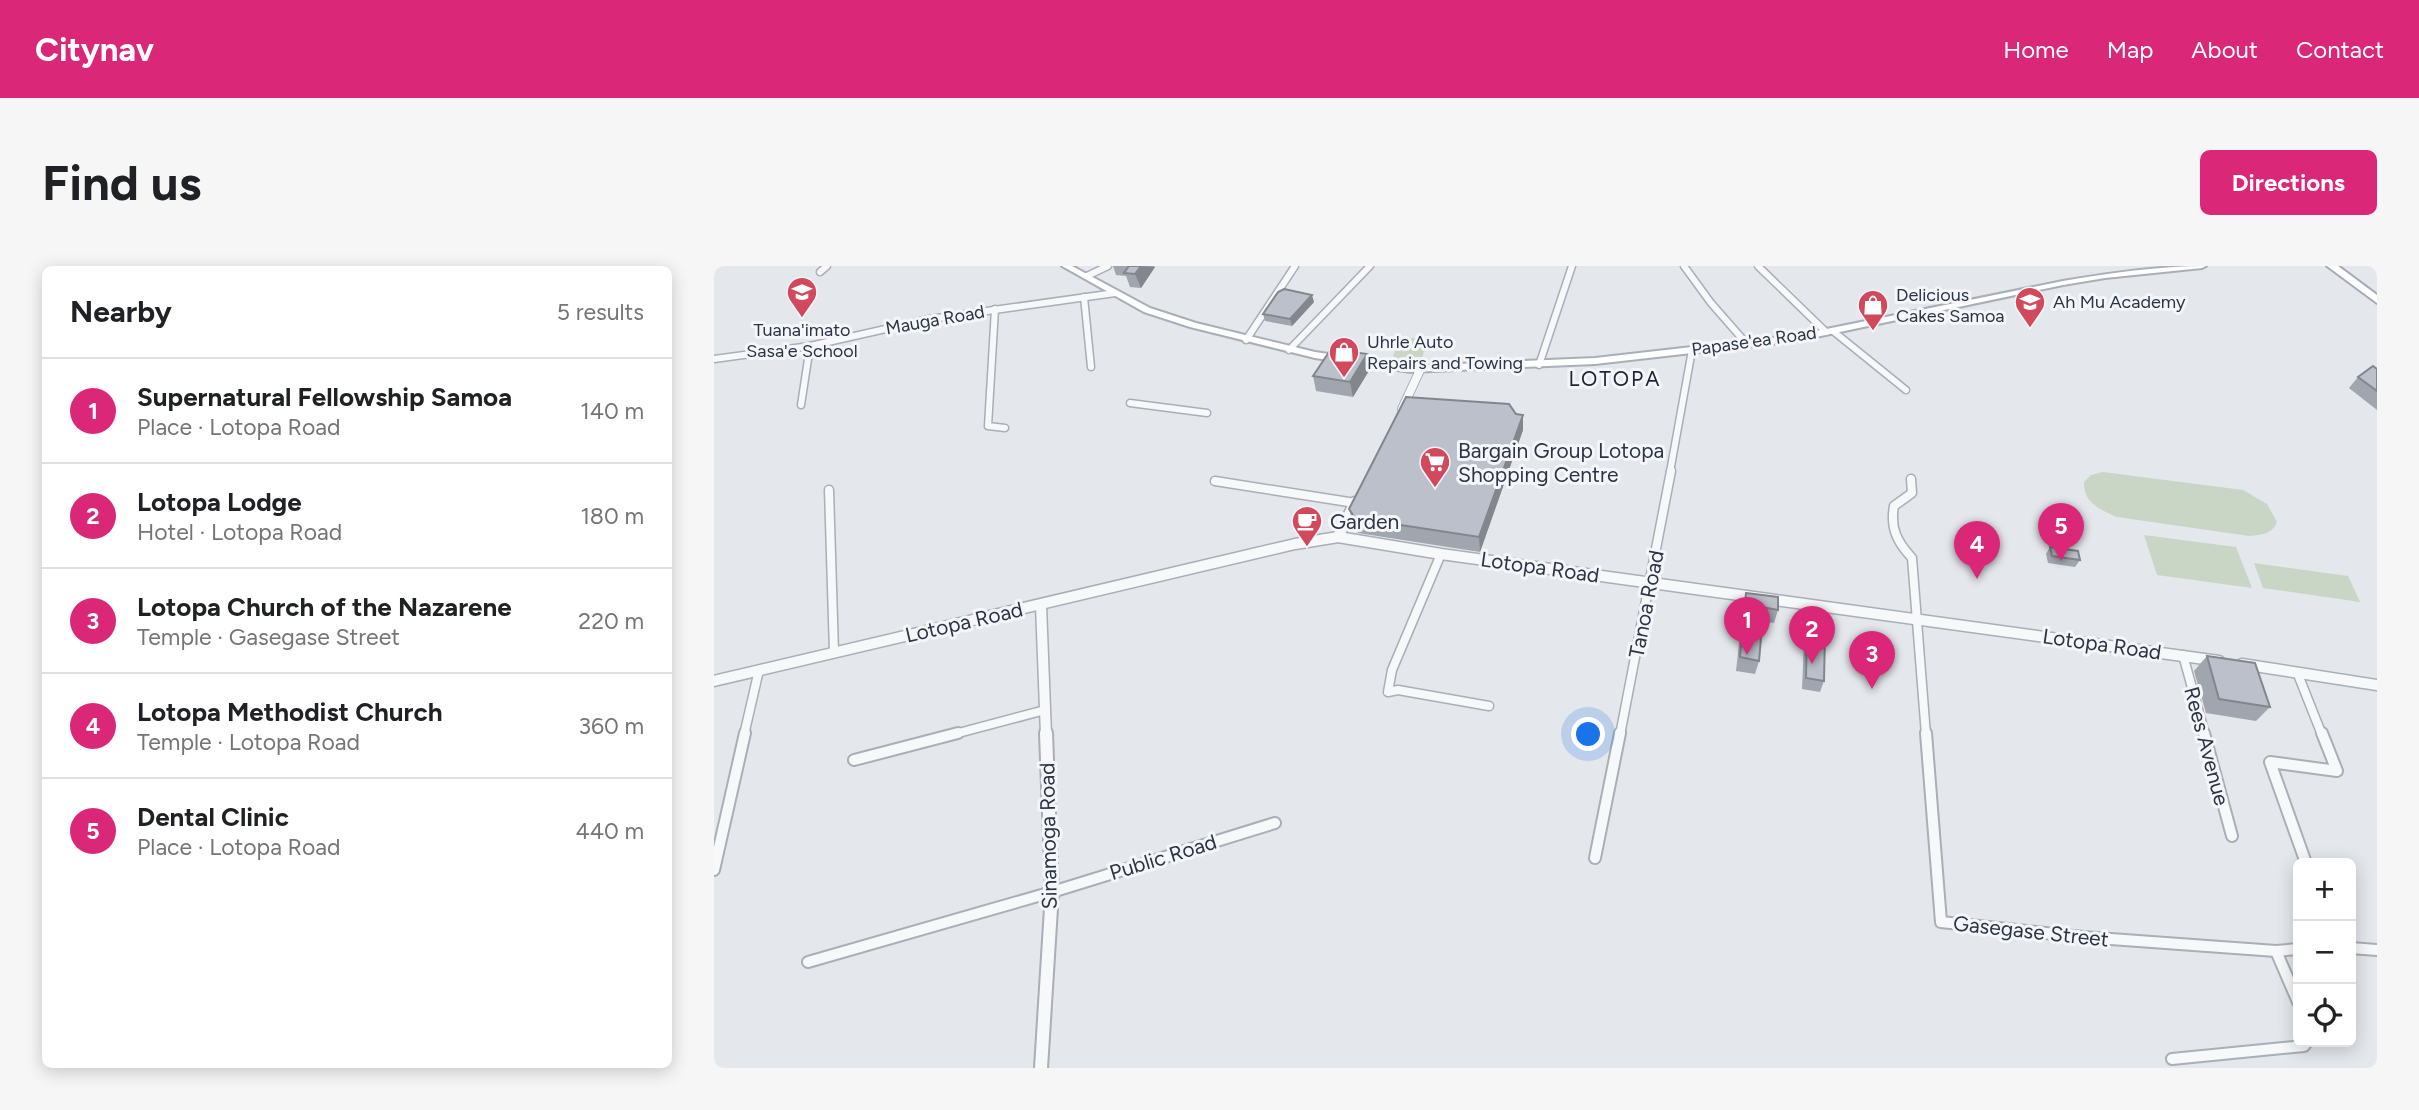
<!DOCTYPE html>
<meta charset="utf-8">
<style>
:root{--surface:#fff;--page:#f6f6f6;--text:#202124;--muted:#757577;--line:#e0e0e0;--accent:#db2777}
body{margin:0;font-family:Figtree,sans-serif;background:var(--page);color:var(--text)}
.controls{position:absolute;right:21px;bottom:21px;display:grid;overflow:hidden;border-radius:10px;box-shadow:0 4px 18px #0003}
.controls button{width:63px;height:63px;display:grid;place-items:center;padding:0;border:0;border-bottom:2px solid var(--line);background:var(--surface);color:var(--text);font:35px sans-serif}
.you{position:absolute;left:875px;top:469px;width:24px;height:24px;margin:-18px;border:5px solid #fff;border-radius:50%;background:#1a73e8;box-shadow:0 0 0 10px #1a73e833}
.badge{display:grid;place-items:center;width:46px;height:46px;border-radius:50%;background:var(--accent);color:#fff;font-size:23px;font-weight:700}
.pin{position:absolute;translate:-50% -58px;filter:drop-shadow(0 2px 4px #0008)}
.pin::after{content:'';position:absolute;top:37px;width:24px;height:21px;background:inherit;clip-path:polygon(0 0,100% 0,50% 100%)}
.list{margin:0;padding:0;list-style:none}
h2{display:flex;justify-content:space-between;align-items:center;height:91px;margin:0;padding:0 28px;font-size:30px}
h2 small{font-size:23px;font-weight:400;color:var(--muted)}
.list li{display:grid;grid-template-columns:46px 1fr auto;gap:21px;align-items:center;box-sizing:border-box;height:105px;padding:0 28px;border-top:2px solid var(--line)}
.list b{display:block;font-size:26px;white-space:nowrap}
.list p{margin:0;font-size:23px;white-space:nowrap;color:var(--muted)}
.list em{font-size:23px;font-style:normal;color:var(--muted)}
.icon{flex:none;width:38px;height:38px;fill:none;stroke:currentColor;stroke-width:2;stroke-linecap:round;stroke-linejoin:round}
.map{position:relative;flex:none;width:1663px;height:802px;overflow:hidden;border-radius:10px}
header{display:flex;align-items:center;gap:42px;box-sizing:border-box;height:98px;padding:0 35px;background:var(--accent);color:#fff}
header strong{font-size:33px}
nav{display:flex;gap:38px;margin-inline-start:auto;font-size:24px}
.intro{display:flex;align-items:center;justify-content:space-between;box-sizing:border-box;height:168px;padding:0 42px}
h1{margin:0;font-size:49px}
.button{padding:18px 32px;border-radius:10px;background:var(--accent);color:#fff;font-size:24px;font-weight:700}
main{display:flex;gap:42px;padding:0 42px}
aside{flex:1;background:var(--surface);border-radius:10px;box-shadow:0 4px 18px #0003}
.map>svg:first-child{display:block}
.green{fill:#c9d6c5}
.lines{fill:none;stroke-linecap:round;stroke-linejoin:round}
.minor-far2-casing{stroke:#a9aeb7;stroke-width:9}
.minor-far1-casing{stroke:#a9aeb7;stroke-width:11}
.minor-casing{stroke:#a9aeb7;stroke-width:14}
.tertiary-far2-casing{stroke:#a9aeb7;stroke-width:10}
.tertiary-far1-casing{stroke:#a9aeb7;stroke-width:13}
.tertiary-casing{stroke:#a9aeb7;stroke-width:16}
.secondary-casing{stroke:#a9aeb7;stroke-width:4}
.primary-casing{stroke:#a3abb8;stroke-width:4}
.minor-far2{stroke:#f7f8fa;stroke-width:6}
.minor-far1{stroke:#f7f8fa;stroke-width:8}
.minor{stroke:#f7f8fa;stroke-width:10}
.tertiary-far2{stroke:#f7f8fa;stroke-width:8}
.tertiary-far1{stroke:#f7f8fa;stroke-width:10}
.tertiary{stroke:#f7f8fa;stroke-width:12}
.secondary{fill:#fff;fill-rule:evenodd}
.primary{fill:#fff;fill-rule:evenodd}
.wall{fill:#a1a5ae}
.shaded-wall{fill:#83868d}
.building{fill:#bbc0ca;stroke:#83868d;stroke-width:2}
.labels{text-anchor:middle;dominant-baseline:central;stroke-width:6;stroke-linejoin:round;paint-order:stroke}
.far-poi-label{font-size:18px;fill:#2b3445;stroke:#f4f6f9;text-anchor:start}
.far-street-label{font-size:18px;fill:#2b3445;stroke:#f4f6f9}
.far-quarter-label{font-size:21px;letter-spacing:2px;fill:#1d2536;stroke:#f4f6f9}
.poi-label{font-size:21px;fill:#2b3445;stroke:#f4f6f9;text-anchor:start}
.street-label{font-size:21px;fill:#2b3445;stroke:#f4f6f9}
</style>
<header>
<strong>Citynav</strong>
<nav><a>Home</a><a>Map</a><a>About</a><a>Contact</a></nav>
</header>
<div class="intro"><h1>Find us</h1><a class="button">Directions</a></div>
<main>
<aside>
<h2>Nearby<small>5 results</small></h2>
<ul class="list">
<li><span class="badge">1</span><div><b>Supernatural Fellowship Samoa</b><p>Place · Lotopa Road</p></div><em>140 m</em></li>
<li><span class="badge">2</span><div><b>Lotopa Lodge</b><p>Hotel · Lotopa Road</p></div><em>180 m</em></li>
<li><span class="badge">3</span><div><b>Lotopa Church of the Nazarene</b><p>Temple · Gasegase Street</p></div><em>220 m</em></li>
<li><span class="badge">4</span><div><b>Lotopa Methodist Church</b><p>Temple · Lotopa Road</p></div><em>360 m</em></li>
<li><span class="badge">5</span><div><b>Dental Clinic</b><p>Place · Lotopa Road</p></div><em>440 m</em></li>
</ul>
</aside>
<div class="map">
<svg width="1663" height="802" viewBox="0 0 1663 802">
<rect width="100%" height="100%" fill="#e4e7ec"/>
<g class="green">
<polygon points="686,71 713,73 707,97 677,96"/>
<path d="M1389,206L1529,224L1553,238L1563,256C1558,268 1548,269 1535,270L1403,251C1386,244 1369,236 1370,216L1377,209Z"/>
<polygon points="1430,269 1522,281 1538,322 1443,309"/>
<polygon points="1540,297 1634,310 1646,336 1549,322"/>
</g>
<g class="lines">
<g class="minor-far2-casing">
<g id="minor-far2">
<polyline points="970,0 997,37 1032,77"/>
<polyline points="1044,0 1112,66"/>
<polyline points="106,6 113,0"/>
<polyline points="373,10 394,0"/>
<polyline points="370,31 377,101"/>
<polyline points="281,43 274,160 291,162"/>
<polyline points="1119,65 1192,124"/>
<polyline points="532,74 581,0"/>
<polyline points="575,84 656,0"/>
<polyline points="0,93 96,80 216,53 401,27"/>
<polyline points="825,99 858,0"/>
<polyline points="416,137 493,147"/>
<polyline points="87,139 96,80"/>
<polyline points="956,206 978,84"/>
</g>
</g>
<g class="minor-far1-casing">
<g id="minor-far1">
<path d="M1197,213L1198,227L1180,240C1176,262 1183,276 1198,292L1212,469"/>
<polyline points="501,215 641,237"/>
<polyline points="115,224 120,386"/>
<polyline points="727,288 678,404 674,426 684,424 775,440"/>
<polyline points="1469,389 1491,469"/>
<polyline points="1583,406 1608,469"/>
<polyline points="30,469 45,404"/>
<polyline points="237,469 331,444"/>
<polyline points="906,469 957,205"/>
</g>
</g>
<g class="minor-casing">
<g id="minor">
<polyline points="1212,467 1227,656 1369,671 1562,685 1584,683"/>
<polyline points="1490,467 1518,570"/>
<polyline points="140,494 244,467"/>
<polyline points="881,592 906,467"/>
<polyline points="1592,597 1556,496 1623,505 1608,467"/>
<polyline points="0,604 31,467"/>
<polyline points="1637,682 1663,684"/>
<polyline points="1562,685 1584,736"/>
<polyline points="94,696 338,626 561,557"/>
<polyline points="1458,793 1590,780 1593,776"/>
</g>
</g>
<g class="tertiary-far2-casing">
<polyline id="tertiary-far2" points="688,143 707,102"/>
</g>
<g class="tertiary-far1-casing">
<g id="tertiary-far1">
<polyline points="624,271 641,236"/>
<polyline points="327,339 332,469"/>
<polyline points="1528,398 1663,419"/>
<polyline points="0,415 581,278 624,271 727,288 1505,395"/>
</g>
</g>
<g class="tertiary-casing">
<polyline id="tertiary" points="327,802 338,626 332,467"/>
</g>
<g class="secondary-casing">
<path id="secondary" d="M348,0H358L436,42L482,57L601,86L697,100L881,92L1083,69L1349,15C1396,7 1444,0 1492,0L1488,2L1391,12L1349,19L1083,75L881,98L697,106L601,92L476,61L430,46Z"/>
</g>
<g class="primary-casing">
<polygon id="primary" points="1613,0 1624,0 1663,29 1663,37"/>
</g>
<use href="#minor-far2" class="minor-far2"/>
<use href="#minor-far1" class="minor-far1"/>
<use href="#minor" class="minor"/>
<use href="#tertiary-far2" class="tertiary-far2"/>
<use href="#tertiary-far1" class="tertiary-far1"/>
<use href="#tertiary" class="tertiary"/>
<use href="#secondary" class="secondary"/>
<use href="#primary" class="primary"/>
</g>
<g class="wall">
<polygon points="399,0 440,0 441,1 427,22 416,21 412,10 402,9"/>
<polygon points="600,36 578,60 551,55 549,48"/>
<polygon points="653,88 656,103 639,131 602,125 599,110"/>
<polygon points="1663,103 1663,144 1635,122 1644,111"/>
<polygon points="802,148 809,149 809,164 766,286 644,267 639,258 635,243"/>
<polygon points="1336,281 1366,294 1361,301 1334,297 1332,288"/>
<polygon points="1032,327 1064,344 1060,357 1052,356 1047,373 1045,395 1041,408 1022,405 1029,341"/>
<polygon points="1093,365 1110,415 1106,426 1088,423 1090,376"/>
<polygon points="1493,390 1556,441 1542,455 1492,447 1480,405"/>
</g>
<g class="shaded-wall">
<polygon points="427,0 441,1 427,22 421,8"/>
<polygon points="598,29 600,36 578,60 576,53"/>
<polygon points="653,88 656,103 639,131 636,116"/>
<polygon points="809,149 809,164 766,286 765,271"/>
<polygon points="1051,359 1048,372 1044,374 1048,360"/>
</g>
<g class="building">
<polygon points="415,0 427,0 421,8 410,7"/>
<polygon points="570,23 598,29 576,53 549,48 564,26"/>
<polygon points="617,83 653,88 636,116 599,110"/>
<polygon points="1659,100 1663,103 1663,125 1644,111"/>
<polygon points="692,131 795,138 802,148 809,149 765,271 641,252 635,243"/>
<polygon points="1336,281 1364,285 1366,294 1338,290"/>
<polygon points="1032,327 1064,331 1064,344 1053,342 1051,359 1048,360 1045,395 1026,391"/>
<polygon points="1093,365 1111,368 1110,415 1092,412"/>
<polygon points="1493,390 1541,397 1556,441 1505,433"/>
</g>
<defs>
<g id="school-pin" transform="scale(1.575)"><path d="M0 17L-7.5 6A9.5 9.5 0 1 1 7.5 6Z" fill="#d1495b" stroke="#f4f6f9"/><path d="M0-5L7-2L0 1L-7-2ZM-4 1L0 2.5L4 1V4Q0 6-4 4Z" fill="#fff"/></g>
<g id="shop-pin" transform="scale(1.575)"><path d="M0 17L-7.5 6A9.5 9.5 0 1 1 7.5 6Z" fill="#d1495b" stroke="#f4f6f9"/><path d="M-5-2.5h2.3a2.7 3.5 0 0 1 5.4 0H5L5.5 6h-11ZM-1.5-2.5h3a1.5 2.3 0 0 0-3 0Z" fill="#fff"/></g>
<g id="supermarket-pin" transform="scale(1.575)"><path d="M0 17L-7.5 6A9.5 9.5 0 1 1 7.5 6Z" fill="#d1495b" stroke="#f4f6f9"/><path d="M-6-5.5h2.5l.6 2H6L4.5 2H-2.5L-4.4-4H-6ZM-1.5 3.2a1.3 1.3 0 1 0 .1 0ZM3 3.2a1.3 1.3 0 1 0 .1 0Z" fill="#fff"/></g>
<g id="cafe-pin" transform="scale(1.575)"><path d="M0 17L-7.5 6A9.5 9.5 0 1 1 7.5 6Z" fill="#d1495b" stroke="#f4f6f9"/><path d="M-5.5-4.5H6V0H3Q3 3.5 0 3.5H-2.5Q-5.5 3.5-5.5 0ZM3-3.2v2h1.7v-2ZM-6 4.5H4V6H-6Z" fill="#fff"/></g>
</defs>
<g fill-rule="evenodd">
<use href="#school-pin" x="88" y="26"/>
<use href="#school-pin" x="1316" y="36"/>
<use href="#shop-pin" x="1159" y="39"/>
<use href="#shop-pin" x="630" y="86"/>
<use href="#supermarket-pin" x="721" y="196"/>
<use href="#cafe-pin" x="593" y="255"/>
</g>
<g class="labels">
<g class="far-poi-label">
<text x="1182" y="29">Delicious<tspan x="1182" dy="21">Cakes Samoa</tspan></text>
<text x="1339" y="36">Ah Mu Academy</text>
<text x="88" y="64" text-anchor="middle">Tuana'imato<tspan x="88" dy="21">Sasa'e School</tspan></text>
<text x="653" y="76">Uhrle Auto<tspan x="653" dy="21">Repairs and Towing</tspan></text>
</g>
<g class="far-street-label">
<text transform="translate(221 54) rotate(-10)">Mauga Road</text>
<text transform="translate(1040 75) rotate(-8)">Papase'ea Road</text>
</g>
<g class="far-quarter-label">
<text x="901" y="112">LOTOPA</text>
</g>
<g class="poi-label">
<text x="744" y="184">Bargain Group Lotopa<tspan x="744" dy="24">Shopping Centre</tspan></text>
<text x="616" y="255">Garden</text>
</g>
<g class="street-label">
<text transform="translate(826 301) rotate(8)">Lotopa Road</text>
<text transform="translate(932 338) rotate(-79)">Tanoa Road</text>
<text transform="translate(250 356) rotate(-13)">Lotopa Road</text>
<text transform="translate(1388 378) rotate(8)">Lotopa Road</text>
<text transform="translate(1493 480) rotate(75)">Rees Avenue</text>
<text transform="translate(334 570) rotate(-91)">Sinamoga Road</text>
<text transform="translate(449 591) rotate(-17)">Public Road</text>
<text transform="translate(1317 665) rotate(6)">Gasegase Street</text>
</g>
</g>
</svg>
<div class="controls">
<button>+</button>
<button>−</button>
<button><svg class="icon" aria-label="locate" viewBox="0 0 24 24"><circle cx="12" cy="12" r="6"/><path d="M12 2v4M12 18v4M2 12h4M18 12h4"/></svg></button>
</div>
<div class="you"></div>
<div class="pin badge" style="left:1033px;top:389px">1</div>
<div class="pin badge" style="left:1098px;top:398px">2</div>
<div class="pin badge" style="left:1158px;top:423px">3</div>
<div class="pin badge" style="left:1263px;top:313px">4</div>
<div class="pin badge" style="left:1347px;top:295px">5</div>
</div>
</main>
